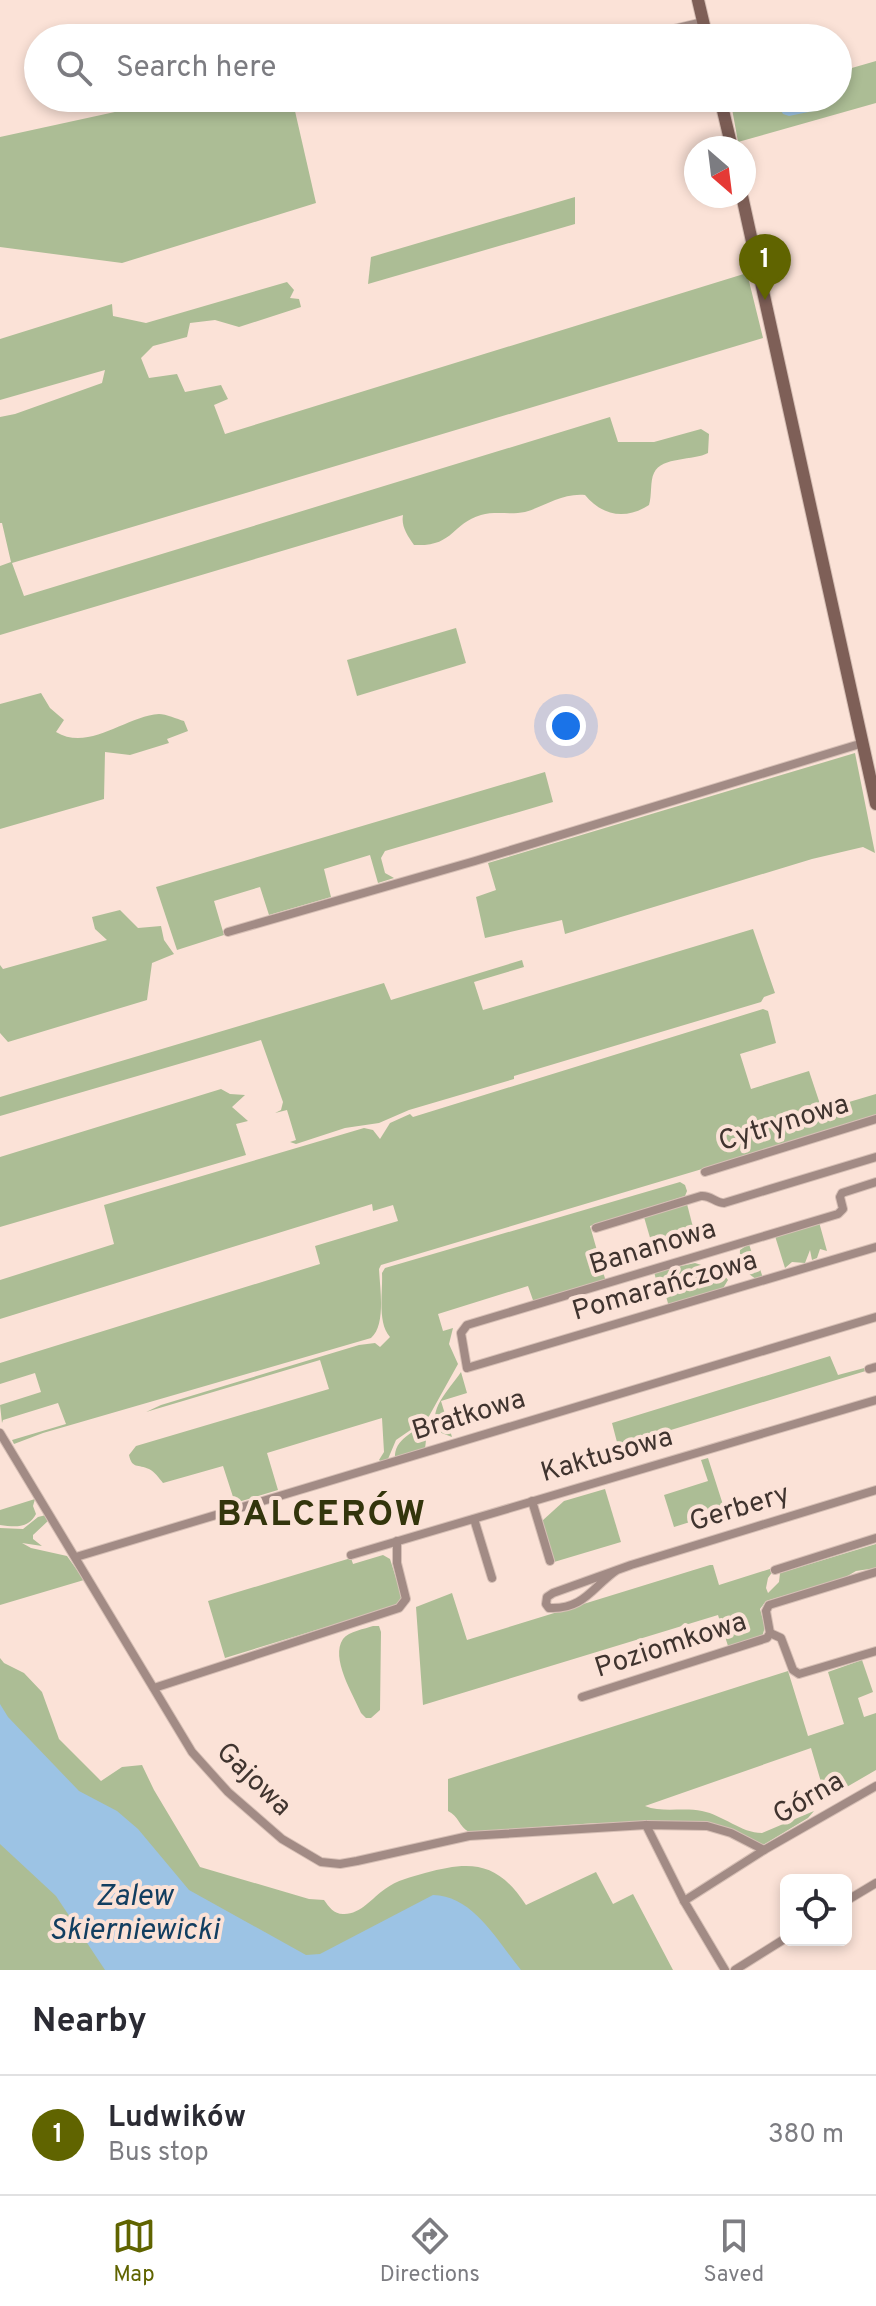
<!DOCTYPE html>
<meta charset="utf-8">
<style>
:root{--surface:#fff;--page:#f2f2f3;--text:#2b2b33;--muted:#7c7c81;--line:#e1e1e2;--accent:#606400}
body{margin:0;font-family:Overpass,sans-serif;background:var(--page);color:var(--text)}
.controls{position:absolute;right:24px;bottom:24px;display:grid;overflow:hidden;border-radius:12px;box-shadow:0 4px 12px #0003}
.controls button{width:72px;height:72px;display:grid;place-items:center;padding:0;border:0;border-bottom:2px solid var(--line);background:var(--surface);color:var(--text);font:40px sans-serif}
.compass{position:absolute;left:684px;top:136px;width:72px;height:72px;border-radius:50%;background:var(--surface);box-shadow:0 4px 12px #0003;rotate:152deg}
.you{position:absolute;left:566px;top:726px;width:28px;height:28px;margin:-20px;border:6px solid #fff;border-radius:50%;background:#1a73e8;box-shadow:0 0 0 12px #1a73e833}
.badge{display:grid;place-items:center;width:52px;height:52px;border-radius:50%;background:var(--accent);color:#fff;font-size:26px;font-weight:700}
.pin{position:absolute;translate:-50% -66px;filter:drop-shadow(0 2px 4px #0008)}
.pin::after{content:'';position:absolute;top:42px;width:28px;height:24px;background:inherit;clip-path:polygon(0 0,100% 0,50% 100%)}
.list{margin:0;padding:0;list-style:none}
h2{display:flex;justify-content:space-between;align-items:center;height:104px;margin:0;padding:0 32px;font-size:34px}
h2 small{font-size:26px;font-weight:400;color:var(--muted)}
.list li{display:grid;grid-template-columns:52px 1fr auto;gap:24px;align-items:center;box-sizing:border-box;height:120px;padding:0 32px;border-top:2px solid var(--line)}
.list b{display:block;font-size:30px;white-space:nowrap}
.list p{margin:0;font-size:26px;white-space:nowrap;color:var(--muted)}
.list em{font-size:26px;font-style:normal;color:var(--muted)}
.icon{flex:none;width:44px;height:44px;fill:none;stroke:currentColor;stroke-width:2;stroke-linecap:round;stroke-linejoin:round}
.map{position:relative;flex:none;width:876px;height:1970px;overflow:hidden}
.search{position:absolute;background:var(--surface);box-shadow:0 4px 12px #0003;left:24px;right:24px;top:24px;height:88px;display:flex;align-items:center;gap:20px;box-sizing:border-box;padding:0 28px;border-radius:44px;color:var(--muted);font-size:30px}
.sheet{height:224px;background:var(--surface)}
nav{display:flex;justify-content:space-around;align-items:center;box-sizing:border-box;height:112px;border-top:2px solid var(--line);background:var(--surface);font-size:22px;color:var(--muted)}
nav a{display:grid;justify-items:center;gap:4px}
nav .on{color:var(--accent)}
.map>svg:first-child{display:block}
.green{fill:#acbd95}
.water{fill:#9cc3e4}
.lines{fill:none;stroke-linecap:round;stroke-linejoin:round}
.street-casing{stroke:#d6bfb5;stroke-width:10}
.secondary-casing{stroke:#d6bfb5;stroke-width:14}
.street{stroke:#a28b85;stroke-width:8}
.secondary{stroke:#7e5f57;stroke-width:12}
.labels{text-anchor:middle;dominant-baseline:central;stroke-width:8;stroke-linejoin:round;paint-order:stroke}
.street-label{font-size:28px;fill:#40342f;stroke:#fbe2d7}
.water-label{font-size:30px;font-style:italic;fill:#123e60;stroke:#fbe2d7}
.district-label{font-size:36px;font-weight:bold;letter-spacing:2px;fill:#33350c;stroke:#fbe2d7}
</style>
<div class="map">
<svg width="876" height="1970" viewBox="0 0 876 1970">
<rect width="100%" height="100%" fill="#fbe2d7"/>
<g class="green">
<polygon points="876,61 876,103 738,142 731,103 747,98 838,98 838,72"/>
<polygon points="179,98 292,98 316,203 122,263 0,247 0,137"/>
<polygon points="575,197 575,224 368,284 371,257"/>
<path d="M747,273L763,338L12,563L24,596L610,417L618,442H654L701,429L709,434L708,453C694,461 662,456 654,473C650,480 652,496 649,505C626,520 602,516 585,495C562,493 546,506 525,512C511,515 495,511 481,515C451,524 454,547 414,545C407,535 401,526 403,515L0,635V566L11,562L2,523H0V417L15,414L102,383L105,370L0,400V339L112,304L113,316L146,323L287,282L294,290L290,298L299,299L301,307L239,327L215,320L190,323L187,337L153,346L141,358L149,378L177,374L185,392L221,385L228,399L214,405L225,434Z"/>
<polygon points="456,628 466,663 357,696 347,660"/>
<path d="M41,693L50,708L64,720L56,732C89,752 126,716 159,714C166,714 177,719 184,721L188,731L167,739L169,743L130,755L105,752L104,799L0,829V704Z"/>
<polygon points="855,753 875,853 863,847 812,859 565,934 562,920 485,938 476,897 496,890 488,863"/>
<polygon points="545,772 553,802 385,851 381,858 385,873 394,878 378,883 370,855 324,869 331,897 269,915 260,887 214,901 224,935 177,950 156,887"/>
<polygon points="120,910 138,928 161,926 164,940 174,954 152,963 147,1000 8,1042 0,1033 0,965 3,969 107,940 95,929 92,917"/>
<polygon points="753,929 775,993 764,997 761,1002 514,1076 514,1079 409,1110 379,1123 345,1128 296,1144 290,1142 296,1140 287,1110 275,1113 281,1110 283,1102 261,1040 0,1116 0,1097 384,983 391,1000 522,960 524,967 474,982 483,1010"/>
<path d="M763,1009L768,1011L776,1043L740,1054L751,1089L809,1071L822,1110L876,1094V1117L381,1265L379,1269C380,1289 386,1325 371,1338L43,1433L14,1444L12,1440L66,1424L58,1403L3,1420L2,1423L0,1405L41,1392L35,1373L0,1384V1363L320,1264L315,1246L398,1221L393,1205L373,1211L372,1204L0,1319V1280L114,1244L104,1205L364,1128L373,1130L380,1139L390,1123L410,1114L413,1117Z"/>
<polygon points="221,1089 230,1094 245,1095 232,1107 248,1121 236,1124 246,1155 0,1227 0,1157"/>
<path d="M680,1182L685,1185L687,1191L685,1196L590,1226L606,1282L534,1303L528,1286L438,1314L443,1331L453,1328L449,1344L458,1364L428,1418L396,1440L388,1459L382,1462L379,1460L384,1452L382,1418L267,1453L278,1490L235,1503L223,1466L163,1483C159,1478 155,1472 149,1469C138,1464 132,1469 129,1455L136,1446L329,1389L320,1360L146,1412L161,1405L359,1345L375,1343L380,1347L390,1337C377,1323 383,1292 382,1273L385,1268Z"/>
<polygon points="687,1204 695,1235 653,1248 644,1217"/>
<polygon points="819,1222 827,1251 820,1249 817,1258 812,1260 810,1250 805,1263 792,1262 785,1268 775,1236"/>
<path d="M749,1244L754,1260H757L763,1278L756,1279C746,1273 739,1263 740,1250Z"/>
<polygon points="695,1263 721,1271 728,1280 722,1290 669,1307 664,1289 659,1290 654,1272"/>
<polygon points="830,1356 838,1375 868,1367 869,1370 618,1446 612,1423"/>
<path d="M461,1372L467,1393L441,1401L452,1437L439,1432C425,1411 450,1389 461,1372Z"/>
<path d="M428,1422L425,1449L395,1458C394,1439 414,1432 428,1422Z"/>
<polygon points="708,1458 725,1511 674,1527 664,1495 708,1481 701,1460"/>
<polygon points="605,1489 621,1542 554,1562 542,1521 564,1501"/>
<path d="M35,1499L33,1506L36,1514C28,1529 15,1527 0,1525V1510Z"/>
<polygon points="46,1515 49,1520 33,1535 33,1539 42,1546 22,1543 31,1548 67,1556 84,1580 0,1605 0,1528 23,1529 38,1517"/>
<polygon points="876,1544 876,1568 856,1571 844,1578 766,1601 760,1609 765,1627 762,1637 729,1649 718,1615 423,1705 416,1607 452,1593 467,1640 710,1565 713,1565 719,1585 776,1567 768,1578 766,1588 768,1593 779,1582 780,1573"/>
<polygon points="383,1555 390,1559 402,1597 398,1605 225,1658 208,1601 351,1558 353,1564"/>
<path d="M373,1626H379L381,1632L380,1710L371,1718H366L361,1713C353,1694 330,1658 343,1639C349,1631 365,1629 373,1626Z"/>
<path d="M0,1658L4,1663L24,1673L42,1692L59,1739L101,1781L122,1767L142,1765L154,1790L200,1867L309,1899L324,1900C329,1907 334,1914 343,1914C360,1915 372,1898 385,1889C397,1880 411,1877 425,1873C472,1860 498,1862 526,1905L596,1872L613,1904L633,1894L673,1970H0Z"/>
<path d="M862,1660L873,1692L858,1698L864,1717L876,1713V1770L826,1799L811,1748L645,1806C662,1813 684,1807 702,1811C723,1815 741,1833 762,1833L814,1811L808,1818L763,1845L729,1829L703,1822L597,1823L469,1832C459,1827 459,1816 448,1811V1779L788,1671L808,1736L844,1724L828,1672Z"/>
</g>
<g class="water">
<polygon points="780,98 831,98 818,110 789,116 783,114 776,102"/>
<path d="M0,1704L8,1717L79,1791L117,1811L138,1829L189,1890L306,1955L320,1954L433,1895C474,1896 497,1941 521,1970H105L56,1896L0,1844Z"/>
</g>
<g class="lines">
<g class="street-casing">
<g id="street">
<polyline points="636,38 703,22"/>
<polyline points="228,932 475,861 863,743"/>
<polyline points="705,1172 876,1119"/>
<polyline points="876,1182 842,1193 840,1197 843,1209 838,1214 467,1325 461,1333 467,1368 876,1247"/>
<path d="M596,1228L701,1196C711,1195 715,1203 724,1203L876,1157"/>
<polyline points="869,1369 876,1367"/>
<polyline points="0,1433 192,1752 228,1792 282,1839 321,1862 340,1864 357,1861 469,1836 646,1825 707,1826 731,1833 764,1850"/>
<polyline points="532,1501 550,1561"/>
<polyline points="474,1519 492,1578"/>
<polyline points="351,1555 876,1400"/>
<polyline points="76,1557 876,1317"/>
<path d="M617,1570C593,1586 584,1610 549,1608L546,1604L547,1597L553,1593L631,1565L876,1490"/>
<polyline points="775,1570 876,1538"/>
<polyline points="770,1633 781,1638 793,1670 799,1674 876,1651"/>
<polyline points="154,1688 399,1608 406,1599 397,1563 397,1541"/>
<polyline points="582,1697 767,1638 770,1633 766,1611 769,1605 876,1572"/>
<polyline points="646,1825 684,1901 725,1970"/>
<polyline points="684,1901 764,1850 876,1786"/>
<polyline points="846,1901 876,1883"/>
<polyline points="735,1970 786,1938"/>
</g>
</g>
<g class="secondary-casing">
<g id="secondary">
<polyline points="698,0 707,38"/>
<polyline points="720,98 732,148"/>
<polyline points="742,196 876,804"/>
</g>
</g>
<use href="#street" class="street"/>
<use href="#secondary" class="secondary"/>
</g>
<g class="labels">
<g class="street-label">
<text transform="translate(784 1124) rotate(-17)">Cytrynowa</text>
<text transform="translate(653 1248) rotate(-17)">Bananowa</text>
<text transform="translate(665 1287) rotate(-16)">Pomarańczowa</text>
<text transform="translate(469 1416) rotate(-17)">Bratkowa</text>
<text transform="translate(607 1456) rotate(-16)">Kaktusowa</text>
<text transform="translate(740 1509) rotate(-17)">Gerbery</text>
<text transform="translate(671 1646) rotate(-18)">Poziomkowa</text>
<text transform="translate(253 1780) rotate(44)">Gajowa</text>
<text transform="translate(809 1799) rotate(-30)">Górna</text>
</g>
<g class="water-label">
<text x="134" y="1897">Zalew<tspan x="134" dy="34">Skierniewicki</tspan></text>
</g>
<g class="district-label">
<text x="322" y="1516">BALCERÓW</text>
</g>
</g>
</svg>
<div class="controls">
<button><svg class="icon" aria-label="locate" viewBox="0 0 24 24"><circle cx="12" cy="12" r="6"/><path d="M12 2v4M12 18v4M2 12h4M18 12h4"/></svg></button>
</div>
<svg class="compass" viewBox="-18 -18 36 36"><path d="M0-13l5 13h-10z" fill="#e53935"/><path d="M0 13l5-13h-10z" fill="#7c7c81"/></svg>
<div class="you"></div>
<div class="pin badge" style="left:765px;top:300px">1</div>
<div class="search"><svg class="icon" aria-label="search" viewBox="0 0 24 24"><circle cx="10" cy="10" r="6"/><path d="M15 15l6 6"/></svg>Search here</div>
</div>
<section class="sheet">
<h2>Nearby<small></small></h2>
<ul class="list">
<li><span class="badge">1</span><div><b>Ludwików</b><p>Bus stop</p></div><em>380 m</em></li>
</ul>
</section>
<nav>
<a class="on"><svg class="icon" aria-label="map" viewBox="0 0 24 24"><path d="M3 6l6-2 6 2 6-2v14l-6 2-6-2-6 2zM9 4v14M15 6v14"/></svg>Map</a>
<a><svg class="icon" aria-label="directions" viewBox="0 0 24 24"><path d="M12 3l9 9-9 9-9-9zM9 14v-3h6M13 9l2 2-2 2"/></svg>Directions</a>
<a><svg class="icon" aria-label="saved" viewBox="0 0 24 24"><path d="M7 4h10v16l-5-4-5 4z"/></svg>Saved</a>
</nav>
